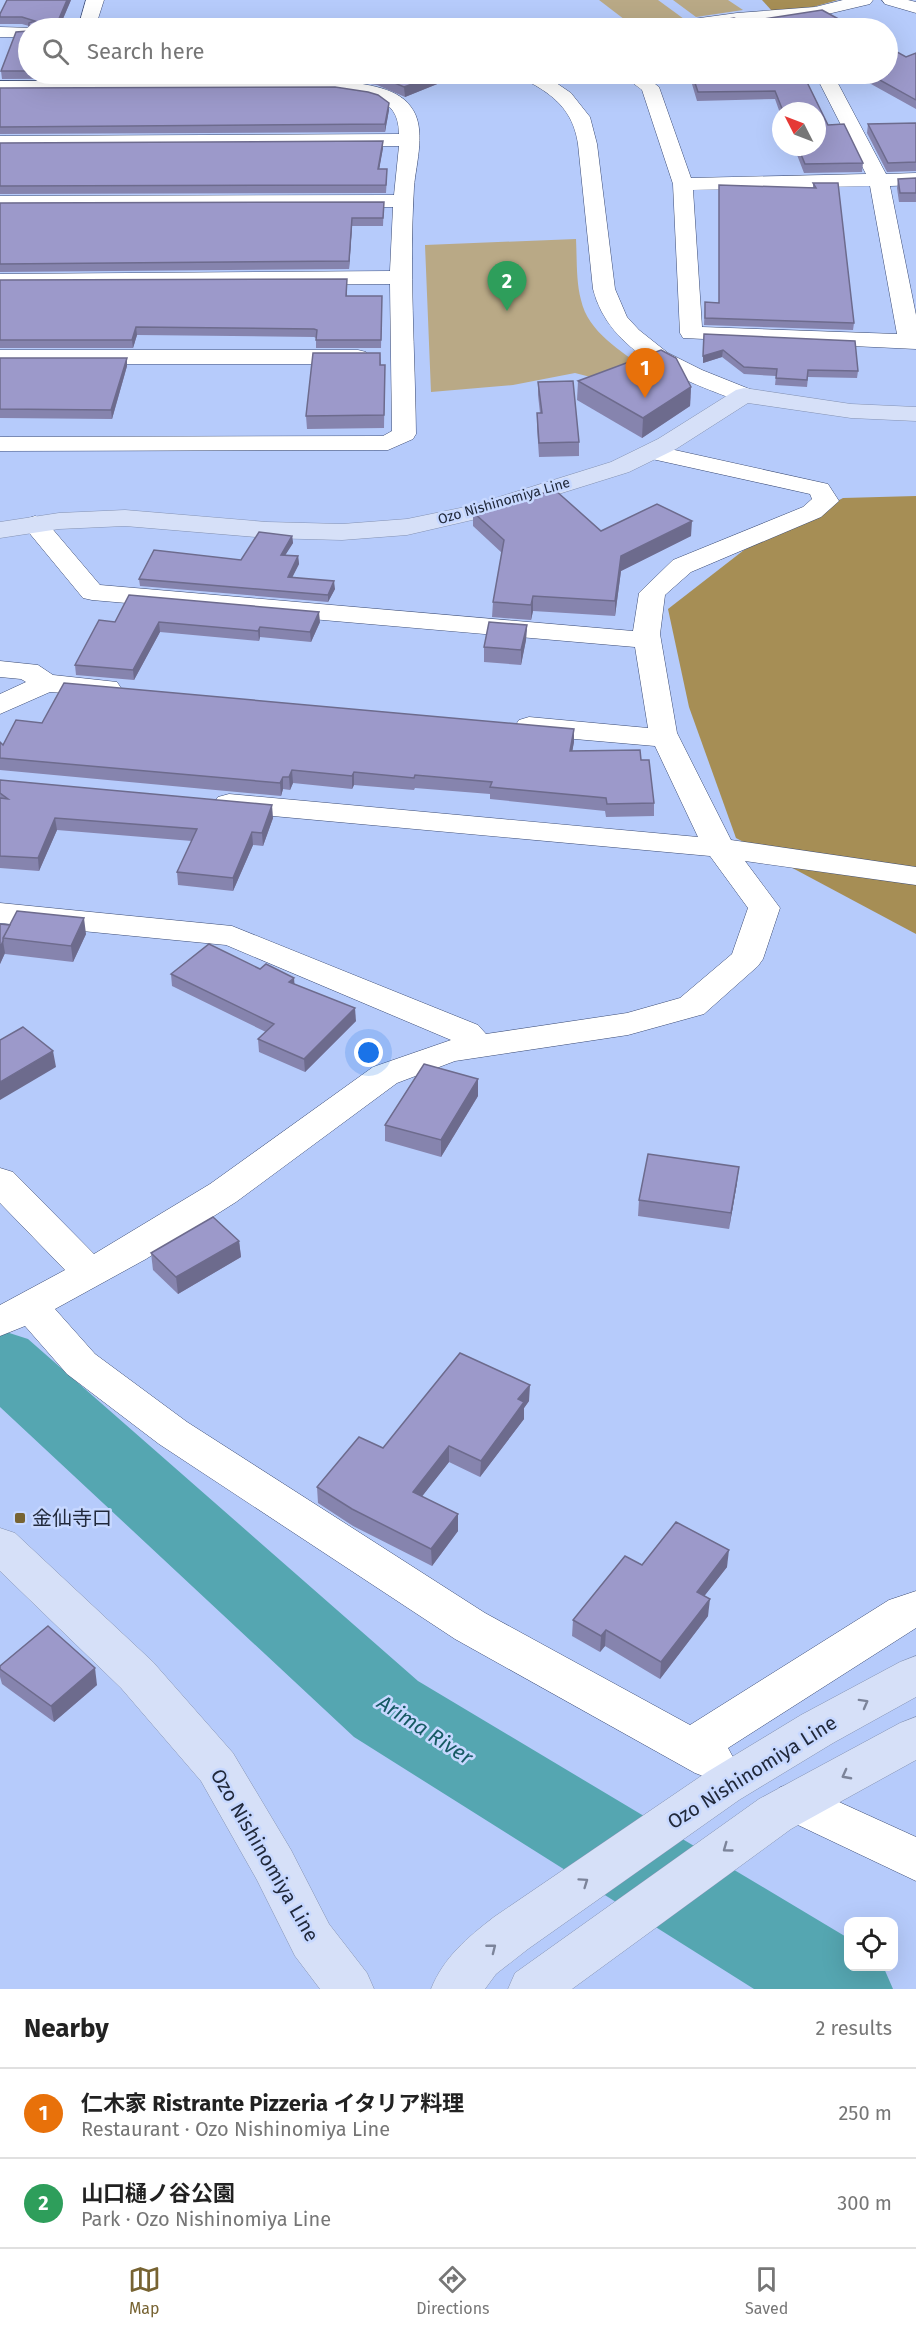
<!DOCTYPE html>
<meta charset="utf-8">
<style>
:root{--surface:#fff;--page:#f6f6f6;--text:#222;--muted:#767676;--line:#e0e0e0;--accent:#776332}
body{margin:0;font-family:"Fira Sans","Noto Sans JP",sans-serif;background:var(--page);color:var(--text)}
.controls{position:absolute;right:18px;bottom:18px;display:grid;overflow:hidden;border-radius:12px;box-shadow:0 6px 24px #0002}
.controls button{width:54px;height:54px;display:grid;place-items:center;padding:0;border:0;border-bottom:2px solid var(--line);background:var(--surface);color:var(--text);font:30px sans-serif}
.compass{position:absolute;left:772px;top:102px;width:54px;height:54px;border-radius:50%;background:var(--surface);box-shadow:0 6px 24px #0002;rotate:312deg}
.you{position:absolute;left:369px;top:1053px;width:21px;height:21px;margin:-15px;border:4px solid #fff;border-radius:50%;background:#1a73e8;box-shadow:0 0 0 9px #1a73e833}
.badge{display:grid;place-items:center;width:39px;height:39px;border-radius:50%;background:var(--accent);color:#fff;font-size:20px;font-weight:700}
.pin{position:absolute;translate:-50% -50px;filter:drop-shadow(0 2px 3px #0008)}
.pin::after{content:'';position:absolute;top:32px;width:21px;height:18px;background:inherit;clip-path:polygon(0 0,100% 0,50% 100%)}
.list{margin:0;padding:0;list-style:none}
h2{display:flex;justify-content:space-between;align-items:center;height:78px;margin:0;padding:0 24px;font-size:26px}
h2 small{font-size:20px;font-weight:400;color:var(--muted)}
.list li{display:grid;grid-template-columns:39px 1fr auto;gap:18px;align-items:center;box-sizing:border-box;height:90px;padding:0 24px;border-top:2px solid var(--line)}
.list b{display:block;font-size:22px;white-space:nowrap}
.list p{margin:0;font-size:20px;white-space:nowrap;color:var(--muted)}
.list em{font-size:20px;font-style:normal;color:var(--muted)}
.icon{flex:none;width:33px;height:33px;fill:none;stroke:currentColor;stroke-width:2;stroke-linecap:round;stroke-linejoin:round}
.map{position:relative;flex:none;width:916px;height:1989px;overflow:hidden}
.search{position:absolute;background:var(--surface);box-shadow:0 6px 24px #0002;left:18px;right:18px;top:18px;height:66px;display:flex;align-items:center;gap:15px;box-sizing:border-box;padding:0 21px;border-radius:33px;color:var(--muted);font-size:22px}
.sheet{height:258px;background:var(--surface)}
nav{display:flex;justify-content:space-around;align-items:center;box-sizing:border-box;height:84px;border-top:2px solid var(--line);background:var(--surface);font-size:16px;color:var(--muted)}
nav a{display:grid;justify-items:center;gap:3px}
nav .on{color:var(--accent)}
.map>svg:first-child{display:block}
.green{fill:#b9a986}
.forest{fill:#a68e55}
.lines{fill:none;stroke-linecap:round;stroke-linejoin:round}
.river{fill:#55a6b1;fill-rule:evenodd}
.minor-casing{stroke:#3c4c75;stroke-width:1}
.major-casing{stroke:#8492b3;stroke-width:1}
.minor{fill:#fff;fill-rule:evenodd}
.major{fill:#d6e0f8;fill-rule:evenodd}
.wall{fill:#8684ae}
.shaded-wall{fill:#6d6b8d}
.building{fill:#9c99ca;stroke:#6d6b8d;stroke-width:1.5}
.oneway{stroke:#7c849a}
.poi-dot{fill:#776332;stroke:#c7d8ff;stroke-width:2}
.labels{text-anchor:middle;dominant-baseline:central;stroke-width:5;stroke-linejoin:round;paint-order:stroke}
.far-street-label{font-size:14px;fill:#21293b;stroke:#c7d8ff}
.near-poi-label{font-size:20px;fill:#21293b;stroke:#c7d8ff;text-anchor:start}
.near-street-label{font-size:20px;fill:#21293b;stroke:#c7d8ff}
.near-water-label{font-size:21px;font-style:italic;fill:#165a63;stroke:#c7d8ff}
</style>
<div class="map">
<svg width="916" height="1989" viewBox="0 0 916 1989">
<rect width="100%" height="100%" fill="#b6cbfb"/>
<g class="green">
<polygon points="599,0 658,0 684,19 633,26"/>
<polygon points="673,0 728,0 743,10 696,17"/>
<path d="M576,239C577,259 576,281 581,300C588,332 621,351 646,369L602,380L575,373L513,385L431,392L425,245Z"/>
</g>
<g class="forest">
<polygon points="762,0 838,0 813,7 772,11"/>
<polygon points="916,496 916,934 736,838 689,707 668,609 744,550 843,498"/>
</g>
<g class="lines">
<polygon class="river" points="0,1330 28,1339 418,1681 848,1938 848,1966 883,1966 893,1989 754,1989 354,1737 0,1407"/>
<g class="minor-casing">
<g id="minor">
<polygon points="86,0 104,0 95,28 78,28"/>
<polygon points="843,0 873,0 870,4 815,17 755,22 761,28 742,28 734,24 698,28 654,28 657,24 663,23 737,13 815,7"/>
<polygon points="882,0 908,0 916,2 916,13 885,4"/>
<polygon points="0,27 34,28 28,28 28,37 0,37"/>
<path d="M519,74H542L549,78L571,93L590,117L597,144L615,289L627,317L639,330L668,353L702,370L752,390L756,395L752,400L744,402L736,400C680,379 609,353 593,289L578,144C574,117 561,101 538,87C532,83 523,80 519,74Z"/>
<path d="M621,74H642L659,87L691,178L866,174L815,74H833L886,174L916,173V185L890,186L916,315V349L683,338L680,333L673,184L642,90ZM870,186L897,334L702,327L693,190Z"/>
<path d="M335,80C358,84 396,85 411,107C427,128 416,163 414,187C409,270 415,351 416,434L413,439L388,450L0,451V437L383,436L392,431L390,284L0,286V274L390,271L393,207L0,208V196L394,195L399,146L0,148V136L399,134C399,95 366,96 335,92L0,93V81Z"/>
<polygon points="0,350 358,350 366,352 369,357 366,362 358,364 0,364"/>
<polygon points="652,445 828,484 839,501 821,517 691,572 665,595 660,634 677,733 731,840 916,867 916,885 745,861 780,908 763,959 758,966 704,1014 628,1035 455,1061 397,1083 236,1202 146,1259 55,1309 95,1354 187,1422 485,1613 690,1725 889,1600 916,1591 916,1628 728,1748 734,1759 727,1773 711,1779 695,1773 455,1639 159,1444 67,1374 25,1326 0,1336 0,1305 65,1270 0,1203 0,1168 13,1172 94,1254 210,1184 373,1067 451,1040 226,945 0,923 0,903 232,926 478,1025 486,1034 627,1013 680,998 732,954 748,908 710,856 229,812 218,809 214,803 218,797 229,794 698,837 655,746 529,735 519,732 515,726 519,720 529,717 648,728 635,647 92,600 83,598 26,529 22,524 26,519 35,516 44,519 100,585 633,631 639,593 673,560 803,507 812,499 810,494 643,457 640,452 643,447"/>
<polygon points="0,661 38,665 53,675 117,682 121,688 117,694 107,696 50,692 0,714 0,694 26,682 21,679 0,677"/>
<polygon points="795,1782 916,1837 916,1881 779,1816 772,1802 779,1788"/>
</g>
</g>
<g class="major-casing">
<g id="major">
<polygon points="744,388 851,404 916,407 916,421 851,418 748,403 676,449 629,472 485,517 407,535 342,540 267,538 125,526 59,529 0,538 0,522 59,513 125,510 267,522 342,524 407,519 470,506 611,462 658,439 736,390"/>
<polygon points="0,1528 15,1533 153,1662 233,1753 291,1850 329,1924 367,1973 374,1989 320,1989 295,1956 257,1880 201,1781 121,1688 0,1571"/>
<path d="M916,1656V1697L833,1743L739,1800L528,1949L496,1974L485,1989H431C444,1957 467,1938 494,1917L707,1772L801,1715L900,1662Z"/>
<polygon points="916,1717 916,1760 791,1829 572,1989 508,1989 515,1973 759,1799 900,1723"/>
</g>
</g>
<use href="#minor" class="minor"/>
<use href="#major" class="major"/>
</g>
<g class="wall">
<polygon points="71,0 59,28 29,28 29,26 22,24 0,24 0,14"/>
<polygon points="764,19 855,28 676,28 744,22 762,22"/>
<polygon points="28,31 28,74 204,74 203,78 2,79 1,71"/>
<polygon points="916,53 916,109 853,74 888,74 906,57"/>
<polygon points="271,74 320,74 318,78 271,78"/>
<polygon points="326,74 462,74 405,97 377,85 326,78"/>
<polygon points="689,74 803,74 828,125 863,163 862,172 804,173 794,147 817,147 817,111 781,111 781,116 775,99 697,101"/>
<polygon points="0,88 389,110 385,132 0,134"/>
<polygon points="916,123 916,171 887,172 867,133 868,124"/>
<polygon points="0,143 383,148 379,169 387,176 386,193 0,194"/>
<polygon points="916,178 916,202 899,202 897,188 898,179"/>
<polygon points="813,183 838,183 854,323 853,330 704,325 705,302 719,303 719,192 813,188"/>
<polygon points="384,202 383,226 352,226 349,269 0,272 0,203"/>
<polygon points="0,280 347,286 347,296 382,296 381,348 316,348 316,338 314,337 137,335 133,348 0,348"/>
<polygon points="704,334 858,371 857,378 808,377 807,387 775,385 776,376 744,374 722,357 703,363"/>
<polygon points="380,353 381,365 385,365 384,428 307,429 306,416"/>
<polygon points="0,358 127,358 127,366 112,419 0,418"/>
<polygon points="578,381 691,387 690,406 642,438 577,400"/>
<polygon points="538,382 579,442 579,456 539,457 537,427 537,413 540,413 538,395"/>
<polygon points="473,512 601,531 691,536 621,571 615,616 533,611 531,620 492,617 493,602 502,553 473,526"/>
<polygon points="292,536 293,543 285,555 298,556 299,564 292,577 335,589 328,602 140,586 139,579 241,560"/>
<polygon points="115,622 320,622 311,642 260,637 259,641 160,632 134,680 76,675 75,665"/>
<polygon points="527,625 526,640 521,665 484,662 484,647"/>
<polygon points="42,723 574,742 572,751 641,760 654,803 654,816 606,817 605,811 490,799 490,794 415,788 414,790 354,785 352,789 293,783 290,790 283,789 281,796 0,770 0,742 3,745"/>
<polygon points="0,780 273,818 263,846 253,845 233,891 178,885 177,872 192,841 57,830 39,871 0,868"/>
<polygon points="0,924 86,934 73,962 5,954 5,953 0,964"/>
<polygon points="260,969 294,984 356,1021 305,1072 259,1052 258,1039 266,1032 172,986 171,974"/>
<polygon points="478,1096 441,1157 385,1141 385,1125"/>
<polygon points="737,1183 729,1229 638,1216 639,1200"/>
<polygon points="239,1241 241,1257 178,1294 153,1270 151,1253"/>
<polygon points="529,1401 524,1408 524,1419 480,1477 449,1462 422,1496 458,1531 432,1566 353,1526 318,1503 317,1487 383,1448"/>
<polygon points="642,1565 727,1567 704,1596 708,1616 660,1679 605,1646 600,1652 572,1636 573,1620"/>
<polygon points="0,1666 97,1685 54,1722 2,1684 0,1677"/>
</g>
<g class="shaded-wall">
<polygon points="67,0 71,0 59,28 55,28"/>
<polygon points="439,74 462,74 405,97 404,87"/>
<polygon points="389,103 389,110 385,132 385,124"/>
<polygon points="383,141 383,148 378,176 378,169"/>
<polygon points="352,218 352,226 349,269 349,261"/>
<polygon points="136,327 137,335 133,348 132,340"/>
<polygon points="723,350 722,357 703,363 703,356"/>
<polygon points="127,358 127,366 112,419 111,410"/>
<polygon points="691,387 690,406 642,438 643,418"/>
<polygon points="692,521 691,536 621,571 615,616 615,601 621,556"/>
<polygon points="292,536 293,543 281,562 281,555"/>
<polygon points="298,556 299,564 289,584 288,577"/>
<polygon points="334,581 335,589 328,602 328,595"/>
<polygon points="533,596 533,611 531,620 531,605"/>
<polygon points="319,612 320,622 311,642 310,632"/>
<polygon points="159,622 160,632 134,680 133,670"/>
<polygon points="527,625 526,640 521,665 521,650"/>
<polygon points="260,627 260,637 259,641 258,631"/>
<polygon points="574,729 574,742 570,764 570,751"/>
<polygon points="292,770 293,783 290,790 289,777"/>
<polygon points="354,772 354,785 352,789 352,776"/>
<polygon points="283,777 283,789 281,796 280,783"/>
<polygon points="272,805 273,818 263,846 262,833"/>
<polygon points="55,818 57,830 39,871 38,858"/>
<polygon points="252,832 253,845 233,891 233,878"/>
<polygon points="84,918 86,934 73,962 71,946"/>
<polygon points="3,941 5,953 0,964 0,948"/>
<polygon points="294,978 295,990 289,982"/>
<polygon points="355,1008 356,1021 305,1072 304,1059"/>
<polygon points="53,1051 56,1067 0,1100 0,1082"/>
<polygon points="478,1079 478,1096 441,1157 441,1140"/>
<polygon points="739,1167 737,1183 729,1229 731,1213"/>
<polygon points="239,1241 241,1257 178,1294 176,1277"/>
<polygon points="530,1385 529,1401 524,1408 524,1419 480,1477 481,1461 518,1399"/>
<polygon points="449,1446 449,1462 413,1508 413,1492"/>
<polygon points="458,1514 458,1531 432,1566 431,1549"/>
<polygon points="729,1550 727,1567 695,1608 697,1592"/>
<polygon points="710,1599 708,1616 660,1679 661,1662"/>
<polygon points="606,1630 605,1646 600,1652 601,1636"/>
<polygon points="95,1668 97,1685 54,1722 51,1706"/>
</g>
<g class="building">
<polygon points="7,0 67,0 55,28 29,28 29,23 35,21 22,17 0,17 0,14"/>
<polygon points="822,10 855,28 789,28 777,22 781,28 676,28 734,18 744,22 762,22 764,19"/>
<polygon points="28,31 28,71 1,71 16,32"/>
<polygon points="888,47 906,57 916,53 916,100 869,74 888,74"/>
<polygon points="363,74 439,74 404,87 376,75"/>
<polygon points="692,74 803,74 828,125 844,124 863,163 805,164 798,147 817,147 817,111 783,111 775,91 698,92"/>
<polygon points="335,87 368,92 378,95 389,103 385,124 0,127 0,88"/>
<polygon points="916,123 916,162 888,163 868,124"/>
<polygon points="383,141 378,169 387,169 386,185 0,186 0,143"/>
<polygon points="916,178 916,193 900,193 898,179"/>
<polygon points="813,183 838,183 854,323 705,318 705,302 719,303 719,185 816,188"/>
<polygon points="384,202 383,218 352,218 349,261 0,264 0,203"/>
<polygon points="347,279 346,296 382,296 381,340 316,340 317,330 314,329 136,327 132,340 0,340 0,280"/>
<polygon points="704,334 855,341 858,371 808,370 807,380 776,378 777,369 744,367 723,350 703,356"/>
<polygon points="661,350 676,358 691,387 643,418 578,381"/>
<polygon points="313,353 380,353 380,365 385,365 384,415 306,416"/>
<polygon points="0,358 127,358 111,410 0,409"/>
<polygon points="573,381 579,442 539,443 537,413 542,413 538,382"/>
<polygon points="555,490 601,531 657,504 692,521 621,556 615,601 533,596 531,605 493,602 504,540 473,512"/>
<polygon points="259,532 292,536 281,555 298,556 288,577 334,581 328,595 139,579 154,550 241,560"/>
<polygon points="129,595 319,612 310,632 260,627 258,631 159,622 133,670 75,665 99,620 115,622"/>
<polygon points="489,622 527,625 521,650 484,647"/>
<polygon points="64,683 574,729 570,751 640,750 641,760 649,760 654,803 607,804 606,798 490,787 492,782 415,775 414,778 354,772 352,776 292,770 289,777 283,777 280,783 0,758 0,742 3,745 16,720 42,723"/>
<polygon points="0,780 272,805 262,833 252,832 233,878 177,872 197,829 55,818 38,858 0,856 0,798 8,799 0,793"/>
<polygon points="17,911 84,918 71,946 3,938"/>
<polygon points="0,924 10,925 3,938 3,941 0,948"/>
<polygon points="209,944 260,969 266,964 294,978 289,982 355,1008 304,1059 258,1039 274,1024 171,974"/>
<polygon points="23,1027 53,1051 0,1082 0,1040"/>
<polygon points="424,1064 478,1079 441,1140 385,1125"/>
<polygon points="648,1154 739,1167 731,1213 639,1200"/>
<polygon points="213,1217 239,1241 176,1277 151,1253"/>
<polygon points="460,1353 530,1385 518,1399 524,1402 481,1461 449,1446 413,1492 458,1514 431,1549 352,1509 317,1487 359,1437 383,1448"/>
<polygon points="676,1522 729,1550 697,1592 710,1599 661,1662 606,1630 601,1636 573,1620 625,1556 642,1565"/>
<polygon points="48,1626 95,1668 51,1706 0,1669 0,1666"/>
</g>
<defs><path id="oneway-chevron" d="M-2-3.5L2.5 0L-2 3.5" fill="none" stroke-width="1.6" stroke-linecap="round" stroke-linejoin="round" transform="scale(1.5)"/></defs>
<g class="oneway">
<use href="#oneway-chevron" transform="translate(864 1703) rotate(-29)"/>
<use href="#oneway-chevron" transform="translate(846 1775) rotate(152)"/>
<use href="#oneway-chevron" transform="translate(727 1848) rotate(144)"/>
<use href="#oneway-chevron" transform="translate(584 1882) rotate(-35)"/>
<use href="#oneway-chevron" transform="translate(492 1948) rotate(-38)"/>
</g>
<rect class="poi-dot" x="14" y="1512" width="12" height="12" rx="3"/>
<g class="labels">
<g class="far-street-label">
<text transform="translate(504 501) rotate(-16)">Ozo Nishinomiya Line</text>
</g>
<g class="near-poi-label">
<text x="32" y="1518">金仙寺口</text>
</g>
<g class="near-street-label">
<text transform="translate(752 1772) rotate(-32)">Ozo Nishinomiya Line</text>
<text transform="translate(265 1855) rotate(60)">Ozo Nishinomiya Line</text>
</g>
<g class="near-water-label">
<text transform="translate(425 1730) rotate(33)">Arima River</text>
</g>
</g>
</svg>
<div class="controls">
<button><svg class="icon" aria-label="locate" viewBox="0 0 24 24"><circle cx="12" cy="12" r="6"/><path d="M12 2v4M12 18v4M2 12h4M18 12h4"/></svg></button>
</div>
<svg class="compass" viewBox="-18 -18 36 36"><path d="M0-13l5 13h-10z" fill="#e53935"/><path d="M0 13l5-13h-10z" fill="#767676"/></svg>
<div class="you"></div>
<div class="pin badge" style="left:645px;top:398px;background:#e8710a">1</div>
<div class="pin badge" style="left:507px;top:311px;background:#2e9e5b">2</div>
<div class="search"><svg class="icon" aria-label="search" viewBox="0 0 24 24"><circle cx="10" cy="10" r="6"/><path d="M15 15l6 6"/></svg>Search here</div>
</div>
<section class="sheet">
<h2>Nearby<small>2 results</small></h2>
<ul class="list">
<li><span class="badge" style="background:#e8710a">1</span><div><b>仁木家 Ristrante Pizzeria イタリア料理</b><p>Restaurant · Ozo Nishinomiya Line</p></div><em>250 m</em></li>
<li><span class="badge" style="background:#2e9e5b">2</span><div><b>山口樋ノ谷公園</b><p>Park · Ozo Nishinomiya Line</p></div><em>300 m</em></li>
</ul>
</section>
<nav>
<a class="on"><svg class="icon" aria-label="map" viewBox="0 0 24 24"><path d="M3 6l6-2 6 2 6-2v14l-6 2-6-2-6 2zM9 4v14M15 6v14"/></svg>Map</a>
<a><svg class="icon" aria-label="directions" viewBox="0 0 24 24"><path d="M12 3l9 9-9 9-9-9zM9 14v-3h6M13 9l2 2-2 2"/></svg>Directions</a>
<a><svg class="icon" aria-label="saved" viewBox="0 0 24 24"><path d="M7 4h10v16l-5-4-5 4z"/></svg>Saved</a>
</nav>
